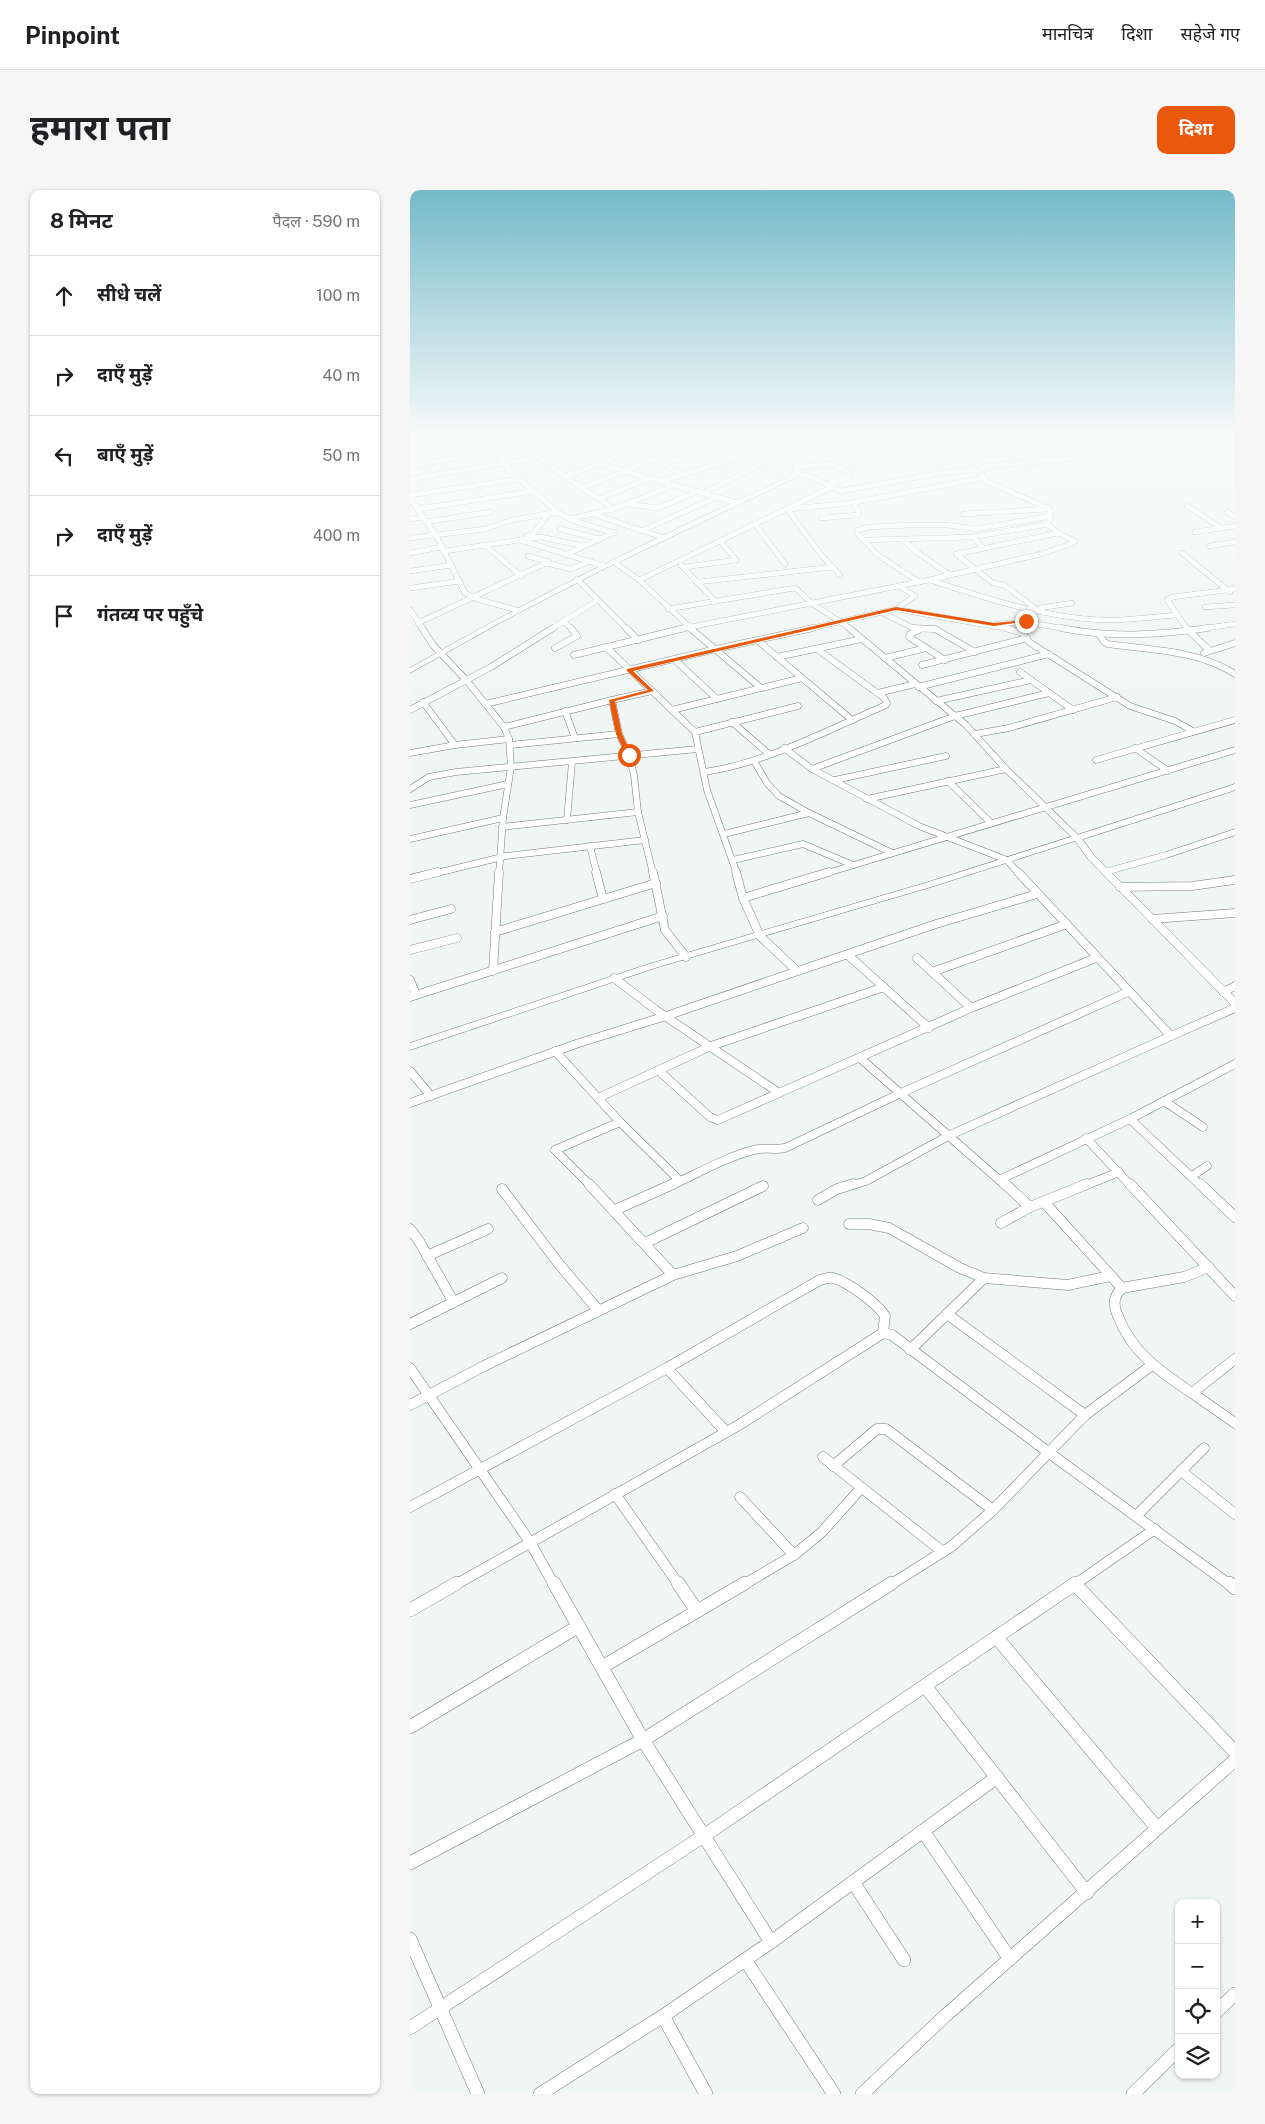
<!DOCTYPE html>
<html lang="hi">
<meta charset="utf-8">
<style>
:root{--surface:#fff;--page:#f6f6f6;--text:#202124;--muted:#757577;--line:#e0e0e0;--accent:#ea580c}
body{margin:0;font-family:"Public Sans","Noto Sans Devanagari",sans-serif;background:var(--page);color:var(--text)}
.controls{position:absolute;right:15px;bottom:15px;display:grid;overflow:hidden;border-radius:10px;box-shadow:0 1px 4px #0004}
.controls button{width:45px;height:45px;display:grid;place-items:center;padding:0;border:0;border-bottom:1px solid var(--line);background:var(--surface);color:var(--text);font:25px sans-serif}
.stop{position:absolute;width:15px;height:15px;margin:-11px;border:4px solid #ea580c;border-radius:50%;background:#fff}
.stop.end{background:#ea580c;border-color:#fff;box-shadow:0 1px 5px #0008}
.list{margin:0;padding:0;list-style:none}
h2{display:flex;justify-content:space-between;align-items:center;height:65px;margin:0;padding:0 20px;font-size:21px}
h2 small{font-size:16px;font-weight:400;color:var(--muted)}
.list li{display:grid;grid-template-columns:32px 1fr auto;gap:15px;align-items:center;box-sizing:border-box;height:80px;padding:0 20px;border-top:1px solid var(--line)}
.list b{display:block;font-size:19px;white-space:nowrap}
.list em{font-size:16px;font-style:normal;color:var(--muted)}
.icon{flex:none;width:28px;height:28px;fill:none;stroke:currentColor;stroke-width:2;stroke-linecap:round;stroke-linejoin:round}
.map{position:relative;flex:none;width:825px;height:1904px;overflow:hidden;border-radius:10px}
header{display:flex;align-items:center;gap:30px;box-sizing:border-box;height:70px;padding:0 25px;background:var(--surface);border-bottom:1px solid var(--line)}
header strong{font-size:24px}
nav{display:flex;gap:28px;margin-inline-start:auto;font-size:18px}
.intro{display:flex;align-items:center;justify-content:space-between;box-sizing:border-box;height:120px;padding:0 30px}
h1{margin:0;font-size:35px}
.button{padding:12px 22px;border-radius:10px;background:var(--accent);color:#fff;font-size:18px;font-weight:700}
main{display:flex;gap:30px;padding:0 30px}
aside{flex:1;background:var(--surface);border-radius:10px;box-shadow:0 1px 4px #0004}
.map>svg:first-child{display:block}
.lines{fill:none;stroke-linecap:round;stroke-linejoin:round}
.minor-far4-casing{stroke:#767b79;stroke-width:5.5}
.minor-far3-casing{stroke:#767b79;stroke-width:7}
.minor-far2-casing{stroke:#767b79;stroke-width:9}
.minor-far1-casing{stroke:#767b79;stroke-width:11}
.minor-casing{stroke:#767b79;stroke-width:14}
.tertiary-casing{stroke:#767b79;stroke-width:1}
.minor-far4{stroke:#fff;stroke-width:5}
.minor-far3{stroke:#fff;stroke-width:6}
.minor-far2{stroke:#fff;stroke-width:8}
.minor-far1{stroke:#fff;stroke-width:10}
.minor{stroke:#fff;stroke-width:13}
.tertiary{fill:#fff;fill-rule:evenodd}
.route{fill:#ea580c}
</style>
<header>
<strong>Pinpoint</strong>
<nav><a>मानचित्र</a><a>दिशा</a><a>सहेजे गए</a></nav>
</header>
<div class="intro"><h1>हमारा पता</h1><a class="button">दिशा</a></div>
<main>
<aside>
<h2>8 मिनट<small>पैदल · 590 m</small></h2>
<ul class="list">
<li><svg class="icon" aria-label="ahead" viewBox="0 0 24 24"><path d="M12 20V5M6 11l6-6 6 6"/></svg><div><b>सीधे चलें</b></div><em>100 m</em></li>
<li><svg class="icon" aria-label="right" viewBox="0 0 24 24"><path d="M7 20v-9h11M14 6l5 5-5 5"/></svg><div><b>दाएँ मुड़ें</b></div><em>40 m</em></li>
<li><svg class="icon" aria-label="left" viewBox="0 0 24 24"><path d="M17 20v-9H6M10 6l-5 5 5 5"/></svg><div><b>बाएँ मुड़ें</b></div><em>50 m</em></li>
<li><svg class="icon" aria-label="right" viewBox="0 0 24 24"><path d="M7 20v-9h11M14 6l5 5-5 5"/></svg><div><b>दाएँ मुड़ें</b></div><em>400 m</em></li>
<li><svg class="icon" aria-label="arrive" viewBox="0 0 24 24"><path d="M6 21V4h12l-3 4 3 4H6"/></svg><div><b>गंतव्य पर पहुँचे</b></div></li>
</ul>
</aside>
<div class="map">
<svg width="825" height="1904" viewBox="0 0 825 1904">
<rect width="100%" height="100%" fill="#f0f6f3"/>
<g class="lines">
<g class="minor-far4-casing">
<g id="minor-far4">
<polyline points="110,248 139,276 204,319"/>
<polyline points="200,248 273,285"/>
<polyline points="236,248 279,265"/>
<polyline points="516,248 529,255"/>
<polyline points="0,250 30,248"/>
<polyline points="525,252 548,248"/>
<polyline points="255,254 280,249 300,259"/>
<polyline points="87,260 99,280 147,322 164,331 204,343"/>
<polyline points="222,260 190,274 328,313"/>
<polyline points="298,260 323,269"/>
<polyline points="523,260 577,277"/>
<polyline points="0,261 138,248"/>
<path d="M546,267C576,262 605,262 635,270"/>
<polyline points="250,274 336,251"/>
<polyline points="0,276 80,262 91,257"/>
<polyline points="385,278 419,274 441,283 439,287 420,293 417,298"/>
<polyline points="386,284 400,286 420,296"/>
<polyline points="155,286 190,274"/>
<polyline points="0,289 129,267"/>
<polyline points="252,291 339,264 374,248"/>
<polyline points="172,298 243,270"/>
<polyline points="293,303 358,271 339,264"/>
<polyline points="0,305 109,289"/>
<polyline points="0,309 26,345 55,403 67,409 107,420"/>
<polyline points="189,309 239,288"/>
<polyline points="218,314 248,318 288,301"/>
<polyline points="777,316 811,338"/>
<polyline points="8,319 124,301"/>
<polyline points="377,319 412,366 430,385"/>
<polyline points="379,319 441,313 573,288"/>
<polyline points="817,322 825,327"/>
<polyline points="554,324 638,319"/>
<polyline points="186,325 254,348"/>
<polyline points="411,328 448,325 449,323 443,312"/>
<polyline points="0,329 13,327"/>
<polyline points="159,329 204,319 264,295"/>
<polyline points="16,332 80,322"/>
<polyline points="345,334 375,374"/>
<polyline points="150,339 190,349"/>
<polyline points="231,341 307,307"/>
<polyline points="785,342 825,336"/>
<polyline points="117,346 123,344 139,323"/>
<polyline points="0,348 75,339 102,330 147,322"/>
<polyline points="110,350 131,347 174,356"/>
<polyline points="453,350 492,349"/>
<polyline points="75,355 111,386"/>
<polyline points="799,356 825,352"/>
<polyline points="573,358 563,347 639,334"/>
<polyline points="35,361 110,350 194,376"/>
<polyline points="0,363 32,357"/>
<polyline points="772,363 820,402"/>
<polyline points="155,365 205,342"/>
<polyline points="118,366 139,372"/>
<polyline points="204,372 229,390 282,439"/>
<polyline points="271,375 304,410"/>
<polyline points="275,377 326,370 311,352"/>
<polyline points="0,381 42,375"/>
<polyline points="540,385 508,363 492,349 563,347"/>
<polyline points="167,389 217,439"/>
<polyline points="229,390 422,297 431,301 537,282 569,280"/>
<path d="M520,390C575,408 632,427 691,430C716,431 742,427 767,425"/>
<polyline points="288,392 423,377"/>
<polyline points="509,392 468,365 447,343 448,340 459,337 500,335 537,335 567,339 641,326"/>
<polyline points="0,398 50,391"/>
<polyline points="795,417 825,415"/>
<polyline points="625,418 594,395 583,393 546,364 648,343"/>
<polyline points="630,418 662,413"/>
<polyline points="258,419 385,398 403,414 441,439"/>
<polyline points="486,419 599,439"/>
<polyline points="0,420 13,439"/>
<polyline points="473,423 505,439 525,439"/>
<polyline points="153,431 162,439"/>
<polyline points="8,433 136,373 161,379 178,372"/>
<polyline points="587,434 615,432 657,439"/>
<polyline points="141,439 188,410"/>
<polyline points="270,439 519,390 631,364 661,354 665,351 648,343 638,335 641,326 640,319 576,291 569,280 581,276 686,266 710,266 805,248"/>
<polyline points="398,439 486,419 505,406 489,396"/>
<polyline points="777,439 757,410 763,407 825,399"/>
<polyline points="789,439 825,434"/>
</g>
</g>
<g class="minor-far3-casing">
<g id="minor-far3">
<polyline points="12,438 23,455 57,491 94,537 99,549 101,577 93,628 89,684"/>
<polyline points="216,438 228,450"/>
<polyline points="280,438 351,498"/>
<polyline points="439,438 556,535 596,579 667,648 825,597"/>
<polyline points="503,438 525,439 565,462"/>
<polyline points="595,438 613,443 619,452 720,516 765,531 783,541"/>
<path d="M651,438C700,448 749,445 798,438"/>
<polyline points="776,438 799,460"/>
<polyline points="509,440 500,444 499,447 535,470"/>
<path d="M689,444L694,452L698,454C741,460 788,460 825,484"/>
<polyline points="347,450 442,530"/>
<polyline points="196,457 285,542 297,600 327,684"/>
<polyline points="145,458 167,446 161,438"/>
<polyline points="794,463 825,453"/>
<polyline points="164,465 275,438"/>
<polyline points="367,467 452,449"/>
<polyline points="475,468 516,458"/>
<polyline points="265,470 307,509"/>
<polyline points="512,475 617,448"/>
<polyline points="610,482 663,520"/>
<polyline points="508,497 639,464"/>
<polyline points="242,501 202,510 209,544 219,565 224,585 228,622 243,684"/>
<polyline points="468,503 505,494"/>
<polyline points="526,511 621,490"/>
<polyline points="13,512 45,555"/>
<polyline points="75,514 306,459 403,438"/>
<polyline points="0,520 81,477 143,438"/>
<polyline points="262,520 392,488"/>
<polyline points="155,521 165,548"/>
<polyline points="322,532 359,564"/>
<polyline points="94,537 202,510"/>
<polyline points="285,542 388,516"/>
<polyline points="565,544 599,538 707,507"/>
<polyline points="100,555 209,544"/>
<polyline points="374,558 402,579 509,636 597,670 609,684"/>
<polyline points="725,558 758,581"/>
<polyline points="0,563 45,555 99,549"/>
<polyline points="686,570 825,530"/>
<polyline points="344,571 357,593 369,606 399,623 482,663"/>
<polyline points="402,579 545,526 639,503"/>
<path d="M294,582C354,574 420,539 476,515L477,513L474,508L407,459"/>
<polyline points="425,590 536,566"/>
<polyline points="538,591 581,633"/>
<polyline points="0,599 19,587 46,582 288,559"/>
<polyline points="457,609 596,579"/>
<polyline points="0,615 98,594"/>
<polyline points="157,630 162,572"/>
<polyline points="92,637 228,622"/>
<polyline points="314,644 399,623"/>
<polyline points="0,649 93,628"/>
<polyline points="180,656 187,684"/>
<polyline points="323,670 393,654 443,675"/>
<polyline points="695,682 756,665 825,642"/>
<polyline points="23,684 96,666 235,650"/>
<polyline points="414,684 825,560"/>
</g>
</g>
<g class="minor-far2-casing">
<g id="minor-far2">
<polyline points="186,682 193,709"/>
<polyline points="243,682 255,740 276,767"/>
<polyline points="326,682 333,708 350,746 386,780"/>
<polyline points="608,682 761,846 825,818"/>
<polyline points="0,689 28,682"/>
<polyline points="710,697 782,696 825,690"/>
<polyline points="333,708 419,682"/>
<polyline points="742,729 825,723"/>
<polyline points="0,730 41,719"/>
<polyline points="85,742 246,693"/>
<polyline points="0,760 47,748"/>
<polyline points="438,765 519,838"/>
<polyline points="507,768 561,818"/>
<polyline points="83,781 89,682"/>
<polyline points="522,782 657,734"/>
<polyline points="204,788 246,820 369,903 308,930 300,927 248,880"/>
<polyline points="0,790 6,805"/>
<polyline points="813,802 825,796"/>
<polyline points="0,807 253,726"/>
<polyline points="145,861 210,932 270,991"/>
<polyline points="450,868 596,996"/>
<polyline points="0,881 21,906"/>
<polyline points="369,903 561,818 686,768"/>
<polyline points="188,908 301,856 474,797"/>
<polyline points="754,911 793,937"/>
<polyline points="0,913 169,853 256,826 526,734 627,704"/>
<polyline points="720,929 791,996"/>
<polyline points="676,948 721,996"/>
<polyline points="782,986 797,976"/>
<polyline points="589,990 720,929 825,874"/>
<polyline points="181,996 145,960 210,932"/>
<path d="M260,996C287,984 319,965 348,959C357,958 366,960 375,958L491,903L718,802"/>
<polyline points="439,996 456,991 540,945 761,846"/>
<polyline points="674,996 709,982"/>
</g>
</g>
<g class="minor-far1-casing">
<g id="minor-far1">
<polyline points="179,994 263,1085"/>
<polyline points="595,994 620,1017"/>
<polyline points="720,994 825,1106"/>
<polyline points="790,994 825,1027"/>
<polyline points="92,999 149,1074 188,1120"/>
<polyline points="408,1010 427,999 443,994"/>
<polyline points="634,1012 712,1098"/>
<polyline points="205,1020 263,994"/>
<polyline points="591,1033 620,1017 677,994"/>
<polyline points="439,1034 459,1034 479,1038 550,1078 574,1088 658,1095 700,1086"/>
<polyline points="0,1039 9,1051 43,1111"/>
<polyline points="235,1053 353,996"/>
<polyline points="17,1066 78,1039"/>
<polyline points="537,1124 675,1225"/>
<polyline points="0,1134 92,1088"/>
<polyline points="500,1160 574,1088"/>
<polyline points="825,1169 782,1203 825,1233"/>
<polyline points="0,1178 120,1352 144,1395"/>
<polyline points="257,1178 316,1242"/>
<path d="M782,1203C752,1183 721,1162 708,1126C703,1115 703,1107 712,1098L774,1087L799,1077"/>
<polyline points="0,1215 74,1176 263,1085 327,1066 393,1038"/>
<polyline points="413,1267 533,1362"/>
<polyline points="423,1276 467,1239 476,1239 583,1320"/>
<polyline points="771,1281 825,1324"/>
<polyline points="205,1304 269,1395"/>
<polyline points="330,1307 384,1365"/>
<path d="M0,1317L257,1178L408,1091C413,1089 418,1087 423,1088C438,1092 468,1114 475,1126L473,1143"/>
<polyline points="727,1325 794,1258"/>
<polyline points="45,1395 329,1235 473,1143 482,1145 638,1262 820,1395"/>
<polyline points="333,1395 384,1365 412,1342 451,1298"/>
<polyline points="480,1395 542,1356 583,1320 675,1225 742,1175"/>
<polyline points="664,1395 745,1339"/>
</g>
</g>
<g class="minor-casing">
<g id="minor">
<polyline points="144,1393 233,1550 361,1752"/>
<polyline points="268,1393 287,1421"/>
<polyline points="819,1393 825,1398"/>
<polyline points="665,1394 825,1562"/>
<polyline points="0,1420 47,1393"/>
<polyline points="587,1448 747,1638"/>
<polyline points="192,1477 335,1393"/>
<polyline points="516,1497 677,1703"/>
<polyline points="0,1537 169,1436"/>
<polyline points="513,1641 600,1769"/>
<polyline points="0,1673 233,1550 482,1393"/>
<polyline points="443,1692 494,1770"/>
<polyline points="0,1749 68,1904"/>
<polyline points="335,1770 424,1904"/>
<polyline points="806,1822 825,1804"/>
<polyline points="253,1826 296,1904"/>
<polyline points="0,1838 295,1645 666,1393"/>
<polyline points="130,1904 253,1826 361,1752 587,1587"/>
<polyline points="452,1904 535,1826 825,1570"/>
<polyline points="723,1904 769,1859"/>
</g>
</g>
<g class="tertiary-casing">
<g id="tertiary">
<path d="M407,248H412L393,270L389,284L383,289L190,381L95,430L0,483V478C123,407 250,345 379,287C384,283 383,278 386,273C391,263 401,257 407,248Z"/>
<polygon points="667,645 670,646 684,665 825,807 825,816 821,815 678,669 665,651 521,697 245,778 0,860 0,853 239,774 515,693"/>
</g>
</g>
<use href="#minor-far4" class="minor-far4"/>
<use href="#minor-far3" class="minor-far3"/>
<use href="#minor-far2" class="minor-far2"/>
<use href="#minor-far1" class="minor-far1"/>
<use href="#minor" class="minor"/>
<use href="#tertiary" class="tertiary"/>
</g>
<linearGradient id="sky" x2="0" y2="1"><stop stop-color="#75baca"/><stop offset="0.48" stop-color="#f8fbfa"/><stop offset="1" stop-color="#f8fbfa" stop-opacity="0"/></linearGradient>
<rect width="825" height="514" fill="url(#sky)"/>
<polygon class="route" points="486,417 584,433 616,430 619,431 584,436 486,420 223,481 244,501 205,511 212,544 222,565 219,567 216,565 206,544 199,510 238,500 217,481 217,479"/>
</svg>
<div class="controls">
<button>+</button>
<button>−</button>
<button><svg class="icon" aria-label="locate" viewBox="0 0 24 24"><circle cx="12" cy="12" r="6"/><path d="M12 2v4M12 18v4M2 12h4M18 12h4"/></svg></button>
<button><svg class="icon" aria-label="layers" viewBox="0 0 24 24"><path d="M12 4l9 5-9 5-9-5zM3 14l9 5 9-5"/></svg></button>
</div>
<div class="stop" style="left:219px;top:565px"></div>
<div class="stop end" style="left:616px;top:431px"></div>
</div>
</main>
